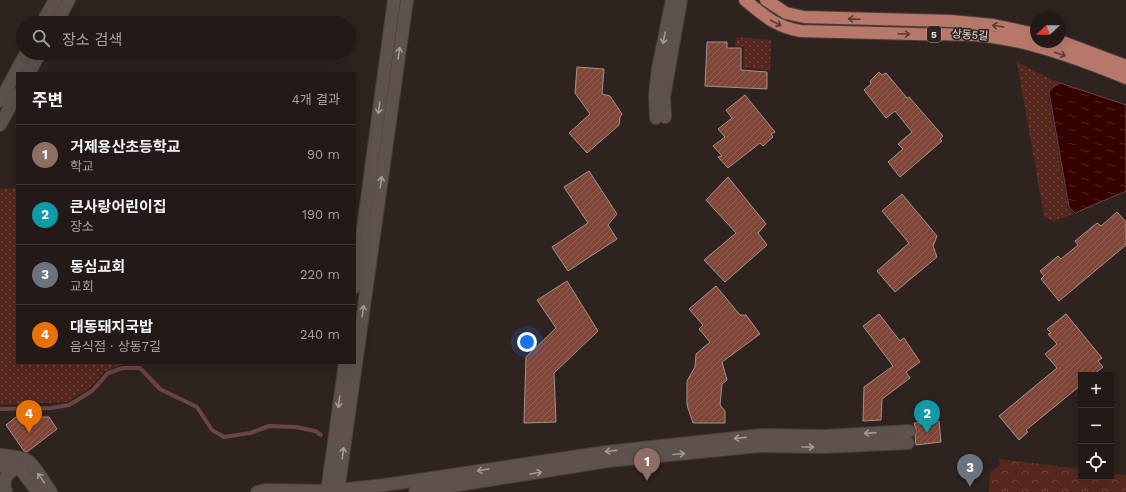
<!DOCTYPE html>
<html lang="ko">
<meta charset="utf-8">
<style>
:root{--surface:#231a18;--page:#2f2725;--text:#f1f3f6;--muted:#a3a1a2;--line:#403837;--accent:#f49e89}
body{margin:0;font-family:"Work Sans","Noto Sans KR",sans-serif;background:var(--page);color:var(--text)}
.controls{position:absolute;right:12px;bottom:12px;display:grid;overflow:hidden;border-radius:0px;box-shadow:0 4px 16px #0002}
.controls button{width:36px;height:36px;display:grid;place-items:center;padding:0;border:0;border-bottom:1px solid var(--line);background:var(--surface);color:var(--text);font:20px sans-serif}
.compass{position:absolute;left:1030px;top:12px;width:36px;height:36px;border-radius:50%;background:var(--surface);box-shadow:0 4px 16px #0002;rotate:249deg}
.you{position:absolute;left:527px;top:342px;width:14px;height:14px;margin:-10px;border:3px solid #fff;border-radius:50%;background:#1a73e8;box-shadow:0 0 0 6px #1a73e833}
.badge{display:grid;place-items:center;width:26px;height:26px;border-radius:50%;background:var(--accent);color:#fff;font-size:13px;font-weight:700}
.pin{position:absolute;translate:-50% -33px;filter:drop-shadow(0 1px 2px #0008)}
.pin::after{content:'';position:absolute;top:21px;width:14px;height:12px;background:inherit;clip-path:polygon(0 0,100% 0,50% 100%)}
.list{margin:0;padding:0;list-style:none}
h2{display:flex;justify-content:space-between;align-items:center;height:52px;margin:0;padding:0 16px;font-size:17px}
h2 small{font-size:13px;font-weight:400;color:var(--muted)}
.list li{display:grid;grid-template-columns:26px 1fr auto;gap:12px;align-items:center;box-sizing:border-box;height:60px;padding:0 16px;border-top:1px solid var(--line)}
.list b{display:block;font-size:15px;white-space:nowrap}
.list p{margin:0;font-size:13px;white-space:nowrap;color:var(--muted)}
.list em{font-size:13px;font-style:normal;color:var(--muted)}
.icon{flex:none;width:22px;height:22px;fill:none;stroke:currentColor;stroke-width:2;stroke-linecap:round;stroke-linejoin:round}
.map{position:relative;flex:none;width:1126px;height:492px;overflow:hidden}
.search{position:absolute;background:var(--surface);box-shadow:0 4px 16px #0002;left:16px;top:16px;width:340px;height:44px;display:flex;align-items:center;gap:10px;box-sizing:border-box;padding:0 14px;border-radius:22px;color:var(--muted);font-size:15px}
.panel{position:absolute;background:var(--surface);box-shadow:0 4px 16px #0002;left:16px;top:72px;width:340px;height:292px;border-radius:0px}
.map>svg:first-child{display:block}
.grass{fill:url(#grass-dots)}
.forest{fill:url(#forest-crowns)}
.water{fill:url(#water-ripples);stroke:#6b4443}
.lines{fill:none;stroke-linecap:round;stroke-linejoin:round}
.stream{stroke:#6b4443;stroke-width:4}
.building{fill:url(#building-hatch);stroke:#a1928e}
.minor-casing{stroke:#483f3d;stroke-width:14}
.major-casing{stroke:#483f3d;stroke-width:14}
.minor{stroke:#5f524e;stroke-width:12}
.major{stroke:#b87869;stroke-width:12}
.oneway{stroke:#583d36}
.oneway2{stroke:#a49996}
.labels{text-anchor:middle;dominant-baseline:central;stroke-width:3.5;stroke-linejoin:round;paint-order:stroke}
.shield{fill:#2f2320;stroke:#b0a7a5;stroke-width:1}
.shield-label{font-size:10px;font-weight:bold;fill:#e8e0de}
.street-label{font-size:11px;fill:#e8e0de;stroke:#2f2320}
</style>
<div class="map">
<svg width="1126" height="492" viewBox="0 0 1126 492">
<defs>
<pattern id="grass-dots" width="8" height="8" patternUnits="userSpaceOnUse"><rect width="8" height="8" fill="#56281d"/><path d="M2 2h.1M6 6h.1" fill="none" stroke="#6e473d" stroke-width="1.8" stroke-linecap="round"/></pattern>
<pattern id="forest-crowns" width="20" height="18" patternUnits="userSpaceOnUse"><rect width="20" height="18" fill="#56281d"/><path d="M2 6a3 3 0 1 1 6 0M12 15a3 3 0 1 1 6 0" fill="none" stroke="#6e473d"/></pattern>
<pattern id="water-ripples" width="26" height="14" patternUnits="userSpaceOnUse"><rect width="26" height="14" fill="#350100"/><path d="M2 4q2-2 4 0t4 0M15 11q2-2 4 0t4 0" fill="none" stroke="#522625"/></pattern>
<pattern id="building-hatch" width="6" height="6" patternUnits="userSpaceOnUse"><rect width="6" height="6" fill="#7f4537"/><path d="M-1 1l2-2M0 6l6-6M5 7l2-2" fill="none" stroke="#916054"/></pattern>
</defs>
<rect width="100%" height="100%" fill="#2f2320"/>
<g class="grass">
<polygon points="736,37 771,40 770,70 743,68 744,47 735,46"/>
<polygon points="1017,62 1059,83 1052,87 1048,93 1068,208 1074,214 1053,221 1044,216"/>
<polygon points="17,188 17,363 138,363 123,364 105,371 88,389 67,402 0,405 0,189"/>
</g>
<polygon class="forest" points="999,459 1081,469 1081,477 1111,477 1111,473 1126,475 1126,492 989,492 990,472 1000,465"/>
<polygon class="water" points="1060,83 1126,105 1126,191 1075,213 1069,207 1049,92 1053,87"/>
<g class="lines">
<polyline class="stream" points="0,409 51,408 69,405 92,391 108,373 123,368 140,368 160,389 197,407 212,430 224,437 250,433 269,426 296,427 315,431 321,435"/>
</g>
<g class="building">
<polygon points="707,42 727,42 727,48 741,48 741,70 767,72 767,89 705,86"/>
<polygon points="577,67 604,69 602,94 610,96 622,114 620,117 619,125 587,153 569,133 590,114 575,93"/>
<polygon points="879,72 882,75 886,73 907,98 909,97 943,136 940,139 942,141 900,177 888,162 903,149 898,144 912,132 895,111 886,118 864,90 871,84 870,81"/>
<polygon points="745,95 775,132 771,134 773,137 763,146 760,143 728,168 718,157 722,156 713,146 725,137 718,129 732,118 726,110"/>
<polygon points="589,171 617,214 608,225 617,239 568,271 552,247 588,223 564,187"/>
<polygon points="728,177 766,224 758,233 767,245 725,282 704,260 736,233 706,200"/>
<polygon points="902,194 937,236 933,246 937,257 895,292 877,271 909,243 882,211"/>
<polygon points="1117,212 1126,222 1126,245 1059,301 1041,279 1044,276 1040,271 1058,256 1061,259 1078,245 1075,241 1097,223 1101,226"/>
<polygon points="567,281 598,331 554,373 556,422 524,423 526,357 556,328 537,300"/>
<polygon points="716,286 740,315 746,315 760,334 722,362 727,380 722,384 720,405 725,411 725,423 693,423 687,405 687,381 695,367 696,354 710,342 699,329 703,325 689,309"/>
<polygon points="879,314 900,341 904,338 920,362 906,372 910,378 882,399 881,420 863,421 864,387 893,366 863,326"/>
<polygon points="1066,314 1102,358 1098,361 1103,367 1093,375 1081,375 1081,385 1026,430 1028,432 1019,440 999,416 1057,368 1045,354 1057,344 1048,334 1051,333 1047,329"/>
<polygon points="16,417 49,417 57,429 27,452 24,451 6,425"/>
<polygon points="939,421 941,442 916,445 915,435 916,430 914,423"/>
</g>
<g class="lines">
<g class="minor-casing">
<g id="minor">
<polyline points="42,23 55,0"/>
<polyline points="56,23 69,0"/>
<polyline points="29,73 40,53"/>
<polyline points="0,101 26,53"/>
<polyline points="665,117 664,97 681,0"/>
<polyline points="656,118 655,95 658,69 672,0"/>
<polyline points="0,125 17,94"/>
<polyline points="355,287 394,0"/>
<path d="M0,455C8,456 18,456 25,459C34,463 45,484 51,492"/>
<polyline points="0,466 19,468 38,492"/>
<path d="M6,492C2,480 7,471 19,468"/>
<polyline points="257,492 265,490 327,491 385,485 606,452 762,435 825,436 909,431"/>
<polyline points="327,492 345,363"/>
<polyline points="338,492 407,0"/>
<polyline points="415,492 608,461 760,446 823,447 908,443"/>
</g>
</g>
<g class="major-casing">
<g id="major">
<path d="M745,0C765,16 774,26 800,31C839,32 877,33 916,34C942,35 967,33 992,37C1034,42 1087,62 1126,78"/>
<polyline points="766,0 786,13 804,17 951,21 993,25 1036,34"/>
<polyline points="1060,41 1126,66"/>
</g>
</g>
<use href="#minor" class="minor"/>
<use href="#major" class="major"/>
</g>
<defs><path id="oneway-shaft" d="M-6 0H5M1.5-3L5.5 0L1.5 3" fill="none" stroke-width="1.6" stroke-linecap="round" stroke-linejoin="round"/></defs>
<g class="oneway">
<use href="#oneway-shaft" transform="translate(854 19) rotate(-178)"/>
<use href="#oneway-shaft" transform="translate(776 23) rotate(27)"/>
<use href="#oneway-shaft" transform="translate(998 26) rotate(-171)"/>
<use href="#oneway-shaft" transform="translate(904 34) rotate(2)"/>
<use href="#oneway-shaft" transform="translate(1060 54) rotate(18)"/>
</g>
<g class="oneway2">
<use href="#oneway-shaft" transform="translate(664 38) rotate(101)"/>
<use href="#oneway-shaft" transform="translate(399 53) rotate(-82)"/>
<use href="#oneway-shaft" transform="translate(379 108) rotate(98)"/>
<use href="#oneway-shaft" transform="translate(381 182) rotate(-82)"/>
<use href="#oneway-shaft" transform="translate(363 311) rotate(-82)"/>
<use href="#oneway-shaft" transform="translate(339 402) rotate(98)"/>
<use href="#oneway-shaft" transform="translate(870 433) rotate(176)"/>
<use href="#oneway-shaft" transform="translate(740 438) rotate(174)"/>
<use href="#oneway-shaft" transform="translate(808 447)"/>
<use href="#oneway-shaft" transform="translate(611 451) rotate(174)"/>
<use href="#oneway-shaft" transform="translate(343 453) rotate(-82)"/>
<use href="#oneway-shaft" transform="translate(679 454) rotate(-5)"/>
<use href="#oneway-shaft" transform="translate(483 470) rotate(171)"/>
<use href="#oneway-shaft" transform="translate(536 473) rotate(-9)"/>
<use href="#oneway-shaft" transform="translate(41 478) rotate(-125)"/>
</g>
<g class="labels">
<rect class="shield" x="927" y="26" width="14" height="16" rx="3"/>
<g class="shield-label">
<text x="934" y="34">5</text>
</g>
<g class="street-label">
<text transform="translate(970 35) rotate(4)">상동5길</text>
</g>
</g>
</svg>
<div class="controls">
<button>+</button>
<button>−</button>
<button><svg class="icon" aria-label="locate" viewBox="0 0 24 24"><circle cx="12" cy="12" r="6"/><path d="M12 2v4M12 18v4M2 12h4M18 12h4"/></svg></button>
</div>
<svg class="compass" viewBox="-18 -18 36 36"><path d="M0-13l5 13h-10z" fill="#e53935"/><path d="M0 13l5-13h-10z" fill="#a3a1a2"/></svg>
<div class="you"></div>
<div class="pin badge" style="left:647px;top:481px;background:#8d6e63">1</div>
<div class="pin badge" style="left:927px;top:433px;background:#0f9aa8">2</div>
<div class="pin badge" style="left:970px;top:487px;background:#6b7280">3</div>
<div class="pin badge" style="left:29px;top:433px;background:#e8710a">4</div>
<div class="search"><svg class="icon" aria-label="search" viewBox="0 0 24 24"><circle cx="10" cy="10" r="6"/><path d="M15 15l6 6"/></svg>장소 검색</div>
<section class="panel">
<h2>주변<small>4개 결과</small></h2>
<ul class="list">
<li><span class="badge" style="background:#8d6e63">1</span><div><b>거제용산초등학교</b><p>학교</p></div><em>90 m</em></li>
<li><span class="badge" style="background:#0f9aa8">2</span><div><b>큰사랑어린이집</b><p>장소</p></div><em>190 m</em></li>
<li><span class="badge" style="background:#6b7280">3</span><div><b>동심교회</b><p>교회</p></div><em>220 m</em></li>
<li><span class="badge" style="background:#e8710a">4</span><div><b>대동돼지국밥</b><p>음식점 · 상동7길</p></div><em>240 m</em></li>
</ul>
</section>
</div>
